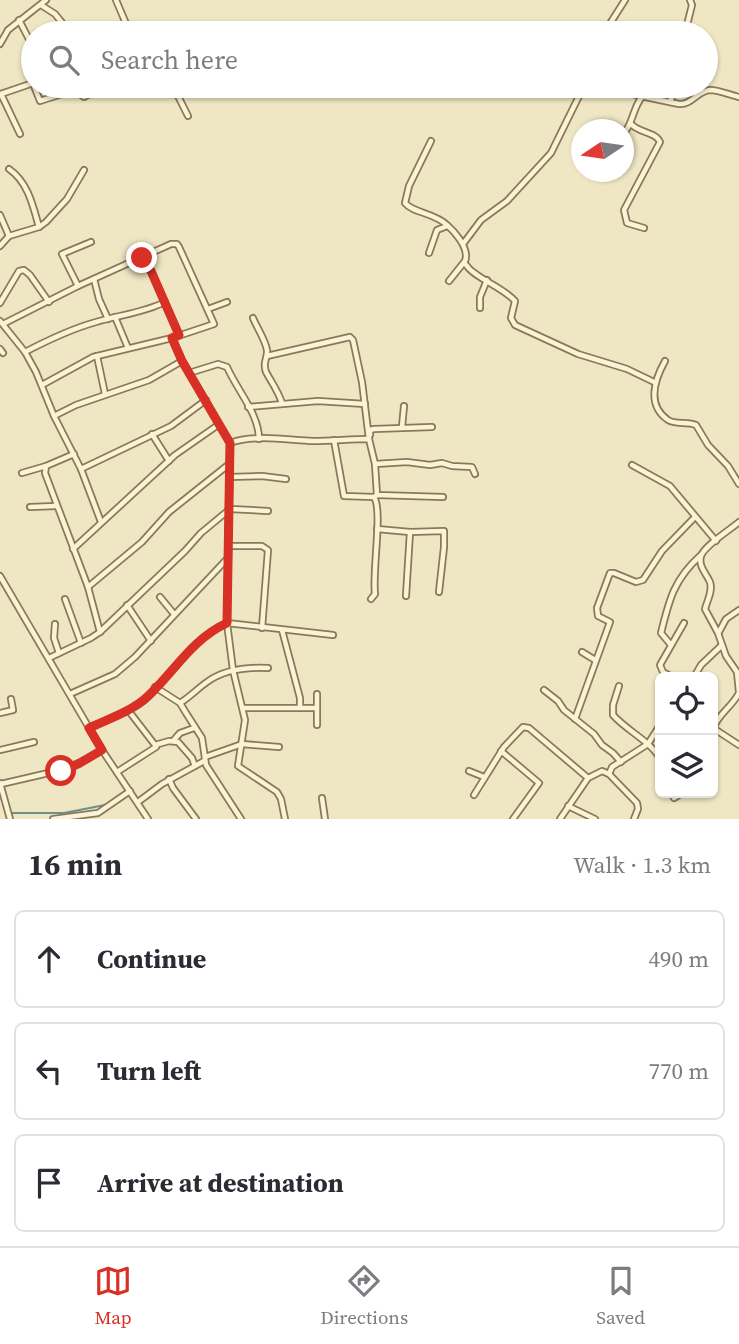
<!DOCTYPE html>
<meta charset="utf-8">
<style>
:root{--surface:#fff;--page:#f7f7f7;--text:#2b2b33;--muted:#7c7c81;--line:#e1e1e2;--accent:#d93025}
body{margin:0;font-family:"Source Serif 4",serif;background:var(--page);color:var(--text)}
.controls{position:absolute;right:21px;bottom:21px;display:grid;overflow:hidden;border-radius:10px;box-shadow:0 2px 5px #0004}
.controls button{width:63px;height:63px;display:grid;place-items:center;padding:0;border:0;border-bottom:2px solid var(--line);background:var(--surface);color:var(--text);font:35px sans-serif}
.compass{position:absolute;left:571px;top:119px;width:63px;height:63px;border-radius:50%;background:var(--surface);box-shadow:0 2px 5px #0004;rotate:257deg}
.stop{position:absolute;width:21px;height:21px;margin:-16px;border:5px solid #d93025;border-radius:50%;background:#fff}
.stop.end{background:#d93025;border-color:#fff;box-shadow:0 2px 7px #0008}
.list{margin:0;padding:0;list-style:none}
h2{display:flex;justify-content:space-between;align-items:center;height:91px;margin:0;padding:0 28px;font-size:30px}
h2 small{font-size:23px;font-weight:400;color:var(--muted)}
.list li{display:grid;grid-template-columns:46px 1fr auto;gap:21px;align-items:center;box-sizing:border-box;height:98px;margin:0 14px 14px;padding:0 14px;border:2px solid var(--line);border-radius:10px}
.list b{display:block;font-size:26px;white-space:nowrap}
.list em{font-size:23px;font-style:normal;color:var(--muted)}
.icon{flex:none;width:38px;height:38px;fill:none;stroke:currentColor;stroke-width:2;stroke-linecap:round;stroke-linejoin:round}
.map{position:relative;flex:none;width:739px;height:819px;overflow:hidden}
.search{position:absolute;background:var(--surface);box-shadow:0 2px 5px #0004;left:21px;right:21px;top:21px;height:77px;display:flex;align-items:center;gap:18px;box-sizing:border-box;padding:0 24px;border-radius:38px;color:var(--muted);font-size:26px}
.sheet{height:427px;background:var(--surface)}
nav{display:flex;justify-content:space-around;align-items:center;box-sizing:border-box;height:98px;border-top:2px solid var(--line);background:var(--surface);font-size:19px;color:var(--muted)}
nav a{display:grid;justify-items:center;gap:4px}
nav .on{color:var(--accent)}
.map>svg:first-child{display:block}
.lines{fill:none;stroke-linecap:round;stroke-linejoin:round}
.stream{stroke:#6c908b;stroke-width:2}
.minor-casing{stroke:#8a7959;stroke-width:8}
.minor{stroke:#faf3d6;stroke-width:4.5}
.route{stroke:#d93025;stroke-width:9}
</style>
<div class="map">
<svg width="739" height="819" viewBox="0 0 739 819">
<rect width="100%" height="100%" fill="#efe7c3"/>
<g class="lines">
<polyline class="stream" points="12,813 64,813 105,805"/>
<g class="minor-casing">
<g id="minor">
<polyline points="116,0 130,33"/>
<polyline points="41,5 55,14 68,30 73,29"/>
<polyline points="19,20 33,47"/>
<polyline points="604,33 625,0"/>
<polyline points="685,33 692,5 690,0"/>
<polyline points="0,44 8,30 46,0"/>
<polyline points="34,86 40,101 74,90 84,97 97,90"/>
<polyline points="169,86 178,96 188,116"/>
<polyline points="558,86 582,89"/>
<path d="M611,86L636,95L679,104C692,105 697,91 710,90C719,90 730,95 739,97"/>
<polyline points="1,94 20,134"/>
<polyline points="1,94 33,83"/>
<polyline points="670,102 676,86"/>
<path d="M631,124C639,133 656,132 660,142L624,210L627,223L644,228"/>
<path d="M624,133C633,124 633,107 642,97"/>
<path d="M431,141L409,186L405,203C413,213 435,213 447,225C455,232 466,245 466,256C466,264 462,260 467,266C475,278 503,287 515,301L511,318L515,325L578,354L627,369L654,382"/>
<path d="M9,169C28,182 33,206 39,227"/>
<polyline points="0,215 9,236"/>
<polyline points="463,244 481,220 507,201 551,153 584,86"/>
<polyline points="0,246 9,236 39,227 46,222 67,199 84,170"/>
<polyline points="429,253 437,230 447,226"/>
<polyline points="142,258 151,271 179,335"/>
<polyline points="94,279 99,299 108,319"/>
<polyline points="449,281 465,261"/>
<polyline points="78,286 62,254 91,242"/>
<polyline points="0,303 19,271 24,270 30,275 49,302"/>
<polyline points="480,308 480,297 487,280"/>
<polyline points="208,309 227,302"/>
<polyline points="115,317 128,348"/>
<path d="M253,318C257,328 265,339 267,350C268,358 262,362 266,372C272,383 278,391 282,403"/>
<polyline points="0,321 25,352 36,372 54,416 81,469 101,522"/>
<polyline points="3,324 78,286 171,244 177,244 179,247 214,324 172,338 93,357 42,385"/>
<polyline points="172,338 182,361 230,443 227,623 233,670 245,720 238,766 277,792 281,799 285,819"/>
<polyline points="0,349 3,353"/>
<path d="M25,352C48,340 71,329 96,322C119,315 143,313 165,302"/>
<polyline points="97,356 105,394"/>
<polyline points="267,356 350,337 353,340 362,382 369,439"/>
<path d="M665,361C655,379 646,405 668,420C675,425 688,421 696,425L708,445L728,466L739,484"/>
<path d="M189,373L218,364L227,367C237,390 259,414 259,439"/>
<polyline points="248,407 318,401 365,404"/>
<polyline points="54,416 76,405 149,380 182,361"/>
<polyline points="402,427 404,406"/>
<polyline points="152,434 169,461"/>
<polyline points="370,435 370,430 374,429 432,427"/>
<polyline points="334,440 344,496 374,497"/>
<path d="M230,443C255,434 287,440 313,441C332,441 351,439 369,439L375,464L377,495L443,497"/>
<polyline points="74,454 46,466 45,473 88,587 100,632"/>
<polyline points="375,464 407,462 430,465 442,463 452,466 472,467 475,474"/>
<polyline points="632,465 670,486 716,541"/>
<polyline points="81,469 171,426 206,400"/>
<polyline points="22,473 46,466"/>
<polyline points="229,477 262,476 286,479"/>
<polyline points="30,507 56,506"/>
<path d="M739,522C731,529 704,546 701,556C698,566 706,573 710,582C713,591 707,601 705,609L718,633L726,656L737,672L739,692"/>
<polyline points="377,529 410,532 444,531 444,547 439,592"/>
<polyline points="228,546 262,546 268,550 262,628"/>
<polyline points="73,549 175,455 218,425"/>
<polyline points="0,576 102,750 148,819"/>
<polyline points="88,587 142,542 169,512 228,465"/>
<polyline points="406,596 410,532"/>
<polyline points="160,597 174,614"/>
<polyline points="65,599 81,643"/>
<path d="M371,599L375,594C372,572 383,510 374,497L377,495"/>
<polyline points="127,605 151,641"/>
<polyline points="55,624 54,638 59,653"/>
<polyline points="282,630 300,698 300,707"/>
<polyline points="719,632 726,619 739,610"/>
<path d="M671,645L661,633C669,600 674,579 701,555"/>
<polyline points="582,652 595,660"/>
<polyline points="49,658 91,638 100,632 185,551 201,533 230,509 268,511"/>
<polyline points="672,677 663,672 660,665 684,623"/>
<polyline points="694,677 701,665 721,646"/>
<path d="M619,686L613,705V715C627,731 652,742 660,759"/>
<polyline points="155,687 180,703 186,713 202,738 206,765 241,819"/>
<polyline points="544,690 558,701 564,710 594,734 602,745 613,753 621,762"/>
<polyline points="70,694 115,674 135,657 226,560"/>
<path d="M180,703C190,697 197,689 207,682C225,669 247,667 268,668"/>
<polyline points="244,708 316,708"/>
<polyline points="128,710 155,745 169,741 178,742 192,758 195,766"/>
<polyline points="0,713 13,710 11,699"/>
<polyline points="575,719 610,622 598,616 597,608 610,573 614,573 636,582 643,580 662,551 694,518"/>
<polyline points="317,725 317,694"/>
<path d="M89,728C108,719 133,711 148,697C174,672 192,638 227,623L333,635"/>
<polyline points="713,728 739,745"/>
<path d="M713,729C718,714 732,707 739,693"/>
<polyline points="173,741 180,733 194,728"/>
<polyline points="0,750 34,742"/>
<polyline points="501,751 539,783 513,819"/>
<polyline points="205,757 242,744 279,747"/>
<polyline points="469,771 484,777"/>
<polyline points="117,772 156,747"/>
<polyline points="609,774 612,767 648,744 660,725"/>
<polyline points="169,779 173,788 196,819"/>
<polyline points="0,783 10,819"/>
<polyline points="1,784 70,768 102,750"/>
<polyline points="671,793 674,798 682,793"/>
<polyline points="474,795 504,747 523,727 529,728 588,778"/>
<polyline points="322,798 325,819"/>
<polyline points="138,802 162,784 204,761"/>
<polyline points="568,806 595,819"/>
<polyline points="53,819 98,813 130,791"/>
<polyline points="560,819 588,778 602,771 609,774 637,803 638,809 634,819"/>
</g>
</g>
<use href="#minor" class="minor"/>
</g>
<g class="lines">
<path class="route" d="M61,771L80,763L102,750L89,728C108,719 132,711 147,697C174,672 192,639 227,623L230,443L182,361L172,338L179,335L151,271L142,258"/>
</g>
</svg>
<div class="controls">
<button><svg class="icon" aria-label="locate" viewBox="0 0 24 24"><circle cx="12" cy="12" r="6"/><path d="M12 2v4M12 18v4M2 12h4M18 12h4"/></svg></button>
<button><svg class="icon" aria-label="layers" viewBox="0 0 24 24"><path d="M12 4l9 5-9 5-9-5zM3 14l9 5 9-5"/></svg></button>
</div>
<svg class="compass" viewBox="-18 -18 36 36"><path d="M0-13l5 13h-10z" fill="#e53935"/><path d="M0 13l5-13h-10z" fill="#7c7c81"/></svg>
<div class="stop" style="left:61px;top:771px"></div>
<div class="stop end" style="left:142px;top:258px"></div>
<div class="search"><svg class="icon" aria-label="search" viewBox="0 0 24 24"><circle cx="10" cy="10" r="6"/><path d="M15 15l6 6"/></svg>Search here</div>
</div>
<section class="sheet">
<h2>16 min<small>Walk · 1.3 km</small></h2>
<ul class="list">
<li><svg class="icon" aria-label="ahead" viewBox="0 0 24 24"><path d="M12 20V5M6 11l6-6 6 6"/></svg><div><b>Continue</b></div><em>490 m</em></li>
<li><svg class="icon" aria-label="left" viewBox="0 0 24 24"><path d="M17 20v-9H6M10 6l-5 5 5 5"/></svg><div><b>Turn left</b></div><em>770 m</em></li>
<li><svg class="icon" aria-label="arrive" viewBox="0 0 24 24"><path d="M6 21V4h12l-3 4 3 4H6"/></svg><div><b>Arrive at destination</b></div></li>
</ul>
</section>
<nav>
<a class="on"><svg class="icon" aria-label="map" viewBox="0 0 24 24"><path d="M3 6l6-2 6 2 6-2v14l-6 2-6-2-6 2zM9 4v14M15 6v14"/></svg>Map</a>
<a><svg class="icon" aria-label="directions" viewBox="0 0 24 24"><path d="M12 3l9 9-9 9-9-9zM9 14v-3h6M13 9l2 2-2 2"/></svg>Directions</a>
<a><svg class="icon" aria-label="saved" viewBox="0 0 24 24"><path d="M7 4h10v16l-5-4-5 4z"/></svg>Saved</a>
</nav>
